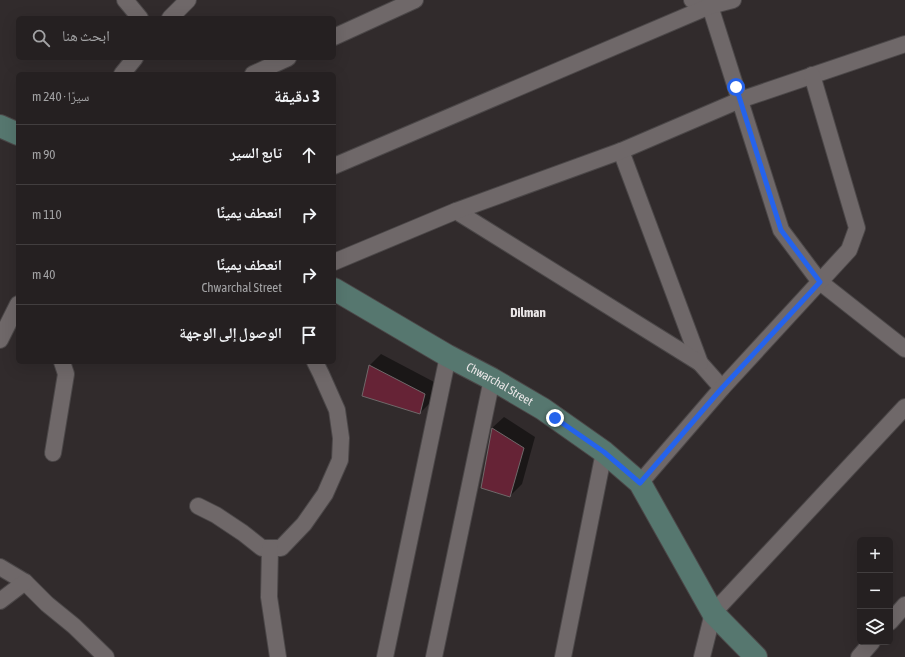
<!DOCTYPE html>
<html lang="ar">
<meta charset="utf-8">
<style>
:root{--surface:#252021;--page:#2d282a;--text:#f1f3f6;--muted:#a3a3a5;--line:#423e3f}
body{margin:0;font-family:"Asap Condensed","Noto Naskh Arabic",sans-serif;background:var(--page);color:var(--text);direction:rtl}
.controls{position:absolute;right:12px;bottom:12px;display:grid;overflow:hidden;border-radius:6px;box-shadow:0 4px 16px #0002}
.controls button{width:36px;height:36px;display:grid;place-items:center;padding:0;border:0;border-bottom:1px solid var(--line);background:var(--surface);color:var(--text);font:20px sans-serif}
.stop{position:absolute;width:12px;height:12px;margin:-9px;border:3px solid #2563eb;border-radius:50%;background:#fff}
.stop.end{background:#2563eb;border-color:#fff;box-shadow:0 1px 4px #0008}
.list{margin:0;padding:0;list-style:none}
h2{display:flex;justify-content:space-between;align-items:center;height:52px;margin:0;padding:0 16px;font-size:17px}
h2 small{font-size:13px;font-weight:400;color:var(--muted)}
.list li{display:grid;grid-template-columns:26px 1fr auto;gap:12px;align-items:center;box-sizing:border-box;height:60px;padding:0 16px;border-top:1px solid var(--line)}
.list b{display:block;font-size:15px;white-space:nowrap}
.list p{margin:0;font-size:13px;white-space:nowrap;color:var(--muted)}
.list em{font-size:13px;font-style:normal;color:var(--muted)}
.icon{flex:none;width:22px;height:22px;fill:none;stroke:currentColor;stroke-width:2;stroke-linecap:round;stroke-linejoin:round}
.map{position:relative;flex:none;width:905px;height:657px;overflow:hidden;direction:ltr}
.search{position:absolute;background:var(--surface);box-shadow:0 4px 16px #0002;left:16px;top:16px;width:320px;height:44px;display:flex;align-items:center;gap:10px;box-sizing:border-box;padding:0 14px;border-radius:6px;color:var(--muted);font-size:15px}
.panel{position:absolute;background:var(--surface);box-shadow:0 4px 16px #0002;left:16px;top:72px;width:320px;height:292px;border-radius:6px;direction:rtl}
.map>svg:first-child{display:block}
.shadow{fill:#0007}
.building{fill:#662336;stroke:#6f6869}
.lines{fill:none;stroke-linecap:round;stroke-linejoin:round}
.minor-casing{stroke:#4b4748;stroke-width:18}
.secondary-casing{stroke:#4b4748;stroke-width:24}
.minor{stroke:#6f6869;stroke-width:16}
.secondary{stroke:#56776f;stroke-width:22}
.route{stroke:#2563eb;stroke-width:5}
.labels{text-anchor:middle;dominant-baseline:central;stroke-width:4;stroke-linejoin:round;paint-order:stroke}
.street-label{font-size:12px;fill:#ebe7e8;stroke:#312b2c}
.neighbourhood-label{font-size:13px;font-weight:bold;fill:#ebe7e8;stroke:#312b2c}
</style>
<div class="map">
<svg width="905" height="657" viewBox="0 0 905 657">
<rect width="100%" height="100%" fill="#312b2c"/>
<g class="shadow">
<polygon points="381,354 436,383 431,402 420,413 363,395 370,365"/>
<polygon points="504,417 535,437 522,484 510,496 492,428"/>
</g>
<g class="building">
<polygon points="369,365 425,394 420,414 362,396"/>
<polygon points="492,428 524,448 510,497 481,488"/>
</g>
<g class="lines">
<g class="minor-casing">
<g id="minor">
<polyline points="125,0 140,18"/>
<polyline points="692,0 710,6 781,230 820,282 905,349"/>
<polyline points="170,18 188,0"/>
<polyline points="334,37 415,0"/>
<polyline points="122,74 135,58"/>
<polyline points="253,74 288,58"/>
<polyline points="621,151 700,363 722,388"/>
<polyline points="334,166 710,6 733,0"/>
<polyline points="456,211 700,363"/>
<polyline points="334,262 456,211 621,151 740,100 905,44"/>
<polyline points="0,340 18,304"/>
<polyline points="53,453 66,374 62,362"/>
<polyline points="640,483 722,388 849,250 857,228 812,75"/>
<polyline points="198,506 216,515 243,533 262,548 281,548 304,524 325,494 340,460 341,438 337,410 321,374 315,362"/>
<polyline points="270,548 269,597 278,657"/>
<polyline points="0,567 25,582 47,604 74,626 106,657"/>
<polyline points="0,601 25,582"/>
<polyline points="890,622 905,605"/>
<polyline points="385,657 448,356"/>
<polyline points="434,657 492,379"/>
<polyline points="563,657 604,452"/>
<polyline points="702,657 713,613 905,407"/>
<polyline points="859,657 872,642"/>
</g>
</g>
<g class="secondary-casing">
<g id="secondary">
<polyline points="0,126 18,134"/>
<path id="s1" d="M334,289L448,356L492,379L543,409L604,452L640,483L713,613L756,657"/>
</g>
</g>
<use href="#minor" class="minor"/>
<use href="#secondary" class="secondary"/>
</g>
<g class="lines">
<polyline class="route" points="555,418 604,452 640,483 722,388 820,282 781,230 736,87"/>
</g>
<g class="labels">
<g class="street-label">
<text stroke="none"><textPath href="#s1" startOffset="191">Chwarchal Street</textPath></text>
</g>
<g class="neighbourhood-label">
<text x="528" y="312">Dilman</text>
</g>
</g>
</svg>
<div class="controls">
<button>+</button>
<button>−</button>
<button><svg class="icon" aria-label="layers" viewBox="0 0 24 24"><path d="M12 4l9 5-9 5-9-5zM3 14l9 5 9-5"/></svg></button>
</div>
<div class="stop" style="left:736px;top:87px"></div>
<div class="stop end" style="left:555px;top:418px"></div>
<div class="search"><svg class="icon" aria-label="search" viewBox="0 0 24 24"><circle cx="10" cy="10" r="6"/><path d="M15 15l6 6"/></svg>ابحث هنا</div>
<section class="panel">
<h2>3 دقيقة<small>سيرًا · 240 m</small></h2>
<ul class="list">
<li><svg class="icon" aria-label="ahead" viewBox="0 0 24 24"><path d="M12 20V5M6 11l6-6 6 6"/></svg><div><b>تابع السير</b></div><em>90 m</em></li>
<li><svg class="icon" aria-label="right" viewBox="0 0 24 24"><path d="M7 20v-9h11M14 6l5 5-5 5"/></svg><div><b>انعطف يمينًا</b></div><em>110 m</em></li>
<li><svg class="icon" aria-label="right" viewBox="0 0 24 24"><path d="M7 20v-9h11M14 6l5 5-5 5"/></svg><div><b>انعطف يمينًا</b><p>Chwarchal Street</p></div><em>40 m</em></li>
<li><svg class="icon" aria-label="arrive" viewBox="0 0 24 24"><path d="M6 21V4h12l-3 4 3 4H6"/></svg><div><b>الوصول إلى الوجهة</b></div></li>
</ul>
</section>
</div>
